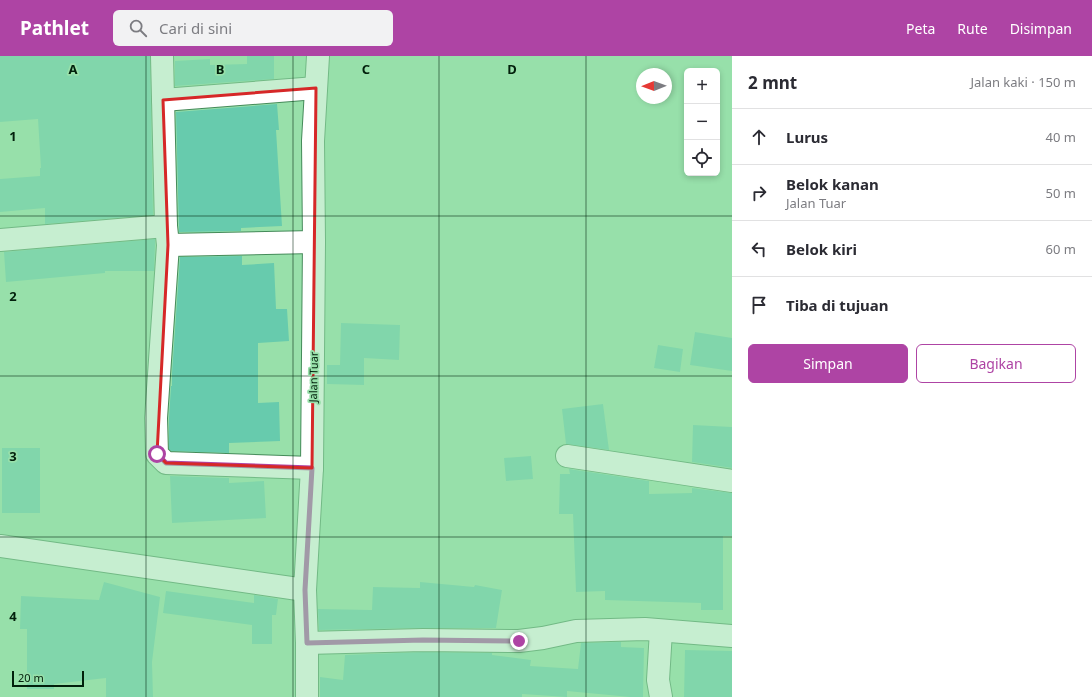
<!DOCTYPE html>
<html lang="id">
<meta charset="utf-8">
<style>
:root{--surface:#fff;--page:#f2f2f3;--text:#2b2b33;--muted:#7c7c81;--line:#e1e1e2;--accent:#ae44a4}
body{margin:0;font-family:"Noto Sans",sans-serif;background:var(--page);color:var(--text)}
.controls{position:absolute;right:12px;top:12px;display:grid;overflow:hidden;border-radius:6px;box-shadow:0 2px 6px #0003}
.controls button{width:36px;height:36px;display:grid;place-items:center;padding:0;border:0;border-bottom:1px solid var(--line);background:var(--surface);color:var(--text);font:20px sans-serif}
.compass{position:absolute;left:636px;top:12px;width:36px;height:36px;border-radius:50%;background:var(--surface);box-shadow:0 2px 6px #0003;rotate:269deg}
.scale{position:absolute;left:12px;bottom:10px;width:72px;box-sizing:border-box;padding-left:4px;border:2px solid #02200c;border-top:0;font-size:11px;line-height:14px;white-space:nowrap;color:#02200c;-webkit-text-stroke:3px #98e0aa;paint-order:stroke}
.stop{position:absolute;width:12px;height:12px;margin:-9px;border:3px solid #ae44a4;border-radius:50%;background:#fff}
.stop.end{background:#ae44a4;border-color:#fff;box-shadow:0 1px 4px #0008}
.list{margin:0;padding:0;list-style:none}
h2{display:flex;justify-content:space-between;align-items:center;height:52px;margin:0;padding:0 16px;font-size:17px}
h2 small{font-size:13px;font-weight:400;color:var(--muted)}
.list li{display:grid;grid-template-columns:26px 1fr auto;gap:12px;align-items:center;box-sizing:border-box;height:56px;padding:0 16px;border-top:1px solid var(--line)}
.list b{display:block;font-size:15px;white-space:nowrap}
.list p{margin:0;font-size:13px;white-space:nowrap;color:var(--muted)}
.list em{font-size:13px;font-style:normal;color:var(--muted)}
.actions{display:flex;gap:8px;padding:12px 16px}
.actions a{flex:1;padding:9px 0;border:1px solid var(--accent);border-radius:6px;text-align:center;font-size:14px;color:var(--accent)}
.actions .main{background:var(--accent);color:#fff}
.icon{flex:none;width:22px;height:22px;fill:none;stroke:currentColor;stroke-width:2;stroke-linecap:round;stroke-linejoin:round}
.map{position:relative;flex:none;width:732px;height:641px;overflow:hidden}
header{display:flex;align-items:center;gap:24px;box-sizing:border-box;height:56px;padding:0 20px;background:var(--accent);color:#fff}
header strong{font-size:19px}
nav{display:flex;gap:22px;margin-inline-start:auto;font-size:14px}
.search{width:280px;height:36px;background:var(--page);display:flex;align-items:center;gap:10px;box-sizing:border-box;padding:0 14px;border-radius:6px;color:var(--muted);font-size:15px}
main{display:flex}
aside{flex:1;background:var(--surface)}
.map>svg:first-child{display:block}
.building{fill:#67cbad}
.lines{fill:none;stroke-linecap:round;stroke-linejoin:round}
.minor-casing{stroke:#458b5a;stroke-width:24}
.minor{stroke:#fff;stroke-width:22}
.route{stroke:#ae44a4;stroke-width:5}
.marked{fill:none;stroke:#d62828;stroke-width:3;stroke-linejoin:round}
.grid{fill:none;stroke:#02200c;stroke-width:1;stroke-opacity:0.55}
.labels{text-anchor:middle;dominant-baseline:central;stroke-width:3.5;stroke-linejoin:round;paint-order:stroke}
.street-label{font-size:11px;fill:#02200c;stroke:#98e0aa}
.grid-label{font-size:13px;text-anchor:middle;font-weight:bold;fill:#02200c;stroke:#98e0aa;stroke-width:3.5;stroke-linejoin:round;paint-order:stroke}
</style>
<header>
<strong>Pathlet</strong>
<div class="search"><svg class="icon" aria-label="search" viewBox="0 0 24 24"><circle cx="10" cy="10" r="6"/><path d="M15 15l6 6"/></svg>Cari di sini</div>
<nav><a>Peta</a><a>Rute</a><a>Disimpan</a></nav>
</header>
<main>
<div class="map">
<svg width="732" height="641" viewBox="0 0 732 641">
<rect width="100%" height="100%" fill="#98e0aa"/>
<g class="building">
<polygon points="0,0 150,0 153,159 45,168 45,152 0,156 0,123 40,120 40,112 41,112 38,63 0,66"/>
<polygon points="247,0 274,0 274,23 175,30 175,5 210,3 210,9 247,8"/>
<polygon points="277,48 279,74 276,74 282,170 241,172 241,175 179,176 176,56"/>
<polygon points="155,183 155,189 154,215 105,215 105,217 6,226 4,196"/>
<polygon points="242,200 242,209 274,207 276,253 287,253 289,285 258,287 258,347 279,346 280,385 229,387 229,397 171,395 169,393 169,362 171,330 172,330 172,317 180,201"/>
<polygon points="341,267 400,269 399,304 364,302 364,329 327,328 327,309 340,309"/>
<polygon points="695,276 732,282 732,315 690,309"/>
<polygon points="658,289 683,293 680,316 654,312"/>
<polygon points="603,348 609,394 566,388 562,353"/>
<polygon points="693,369 732,371 732,412 692,406"/>
<rect x="2" y="392" width="38" height="65"/>
<polygon points="531,400 533,423 506,425 504,402"/>
<polygon points="569,413 649,425 649,438 692,437 692,432 732,437 732,480 723,480 723,554 701,554 701,547 605,544 605,535 576,536 573,458 559,458 560,418 570,418"/>
<polygon points="170,420 229,422 229,427 264,425 266,462 172,467"/>
<polygon points="104,526 160,541 152,606 153,641 106,641 106,622 54,628 54,633 27,633 27,573 20,573 21,540 99,544"/>
<polygon points="420,526 474,531 475,529 502,534 496,572 423,572 319,574 318,553 372,554 373,531 420,532"/>
<polygon points="166,535 254,547 254,539 278,543 276,559 272,559 272,588 252,588 252,569 163,557"/>
<polygon points="619,586 621,586 621,591 644,592 643,641 630,641 567,635 567,641 522,638 522,641 320,641 320,621 343,624 345,599 423,596 492,597 492,599 531,604 530,610 578,613 581,587"/>
<polygon points="685,594 732,595 732,641 684,641"/>
</g>
<g class="lines">
<g class="minor-casing">
<g id="minor">
<polyline points="162,0 166,170 168,189 156,362 157,398 166,407 312,412"/>
<polyline points="163,44 316,32"/>
<polyline points="0,184 166,170"/>
<polyline points="168,189 314,186"/>
<polyline points="567,400 732,425"/>
<polyline points="0,490 305,534"/>
<polyline points="661,575 658,624 661,641"/>
<polyline points="307,587 423,584 519,585 543,582 576,575 645,573 732,580"/>
<polyline points="307,641 307,587 305,534 312,412 314,186 313,85 318,0"/>
</g>
</g>
<use href="#minor" class="minor"/>
</g>
<g class="lines">
<polyline class="route" points="157,398 166,407 312,412 305,534 307,587 423,584 519,585"/>
</g>
<path d="M0 0H732V641H0ZM316,32L312,412L166,407L157,398L168,189L163,44Z" fill="#98e0aa" fill-opacity=".55" fill-rule="evenodd"/>
<path class="marked" d="M316,32L312,412L166,407L157,398L168,189L163,44Z"/>
<path class="grid" d="M146,0V641M293,0V641M439,0V641M586,0V641M0,160H732M0,320H732M0,481H732"/>
<g class="labels">
<g class="street-label">
<text transform="translate(313 321) rotate(-89)">Jalan Tuar</text>
</g>
</g>
<g class="grid-label">
<text x="73" y="18">A</text>
<text x="220" y="18">B</text>
<text x="366" y="18">C</text>
<text x="512" y="18">D</text>
<text x="13" y="85">1</text>
<text x="13" y="245">2</text>
<text x="13" y="405">3</text>
<text x="13" y="565">4</text>
</g>
</svg>
<div class="controls">
<button>+</button>
<button>−</button>
<button><svg class="icon" aria-label="locate" viewBox="0 0 24 24"><circle cx="12" cy="12" r="6"/><path d="M12 2v4M12 18v4M2 12h4M18 12h4"/></svg></button>
</div>
<svg class="compass" viewBox="-18 -18 36 36"><path d="M0-13l5 13h-10z" fill="#e53935"/><path d="M0 13l5-13h-10z" fill="#7c7c81"/></svg>
<div class="scale">20 m</div>
<div class="stop" style="left:157px;top:398px"></div>
<div class="stop end" style="left:519px;top:585px"></div>
</div>
<aside>
<h2>2 mnt<small>Jalan kaki · 150 m</small></h2>
<ul class="list">
<li><svg class="icon" aria-label="ahead" viewBox="0 0 24 24"><path d="M12 20V5M6 11l6-6 6 6"/></svg><div><b>Lurus</b></div><em>40 m</em></li>
<li><svg class="icon" aria-label="right" viewBox="0 0 24 24"><path d="M7 20v-9h11M14 6l5 5-5 5"/></svg><div><b>Belok kanan</b><p>Jalan Tuar</p></div><em>50 m</em></li>
<li><svg class="icon" aria-label="left" viewBox="0 0 24 24"><path d="M17 20v-9H6M10 6l-5 5 5 5"/></svg><div><b>Belok kiri</b></div><em>60 m</em></li>
<li><svg class="icon" aria-label="arrive" viewBox="0 0 24 24"><path d="M6 21V4h12l-3 4 3 4H6"/></svg><div><b>Tiba di tujuan</b></div></li>
</ul>
<div class="actions"><a class="main">Simpan</a><a>Bagikan</a></div>
</aside>
</main>
